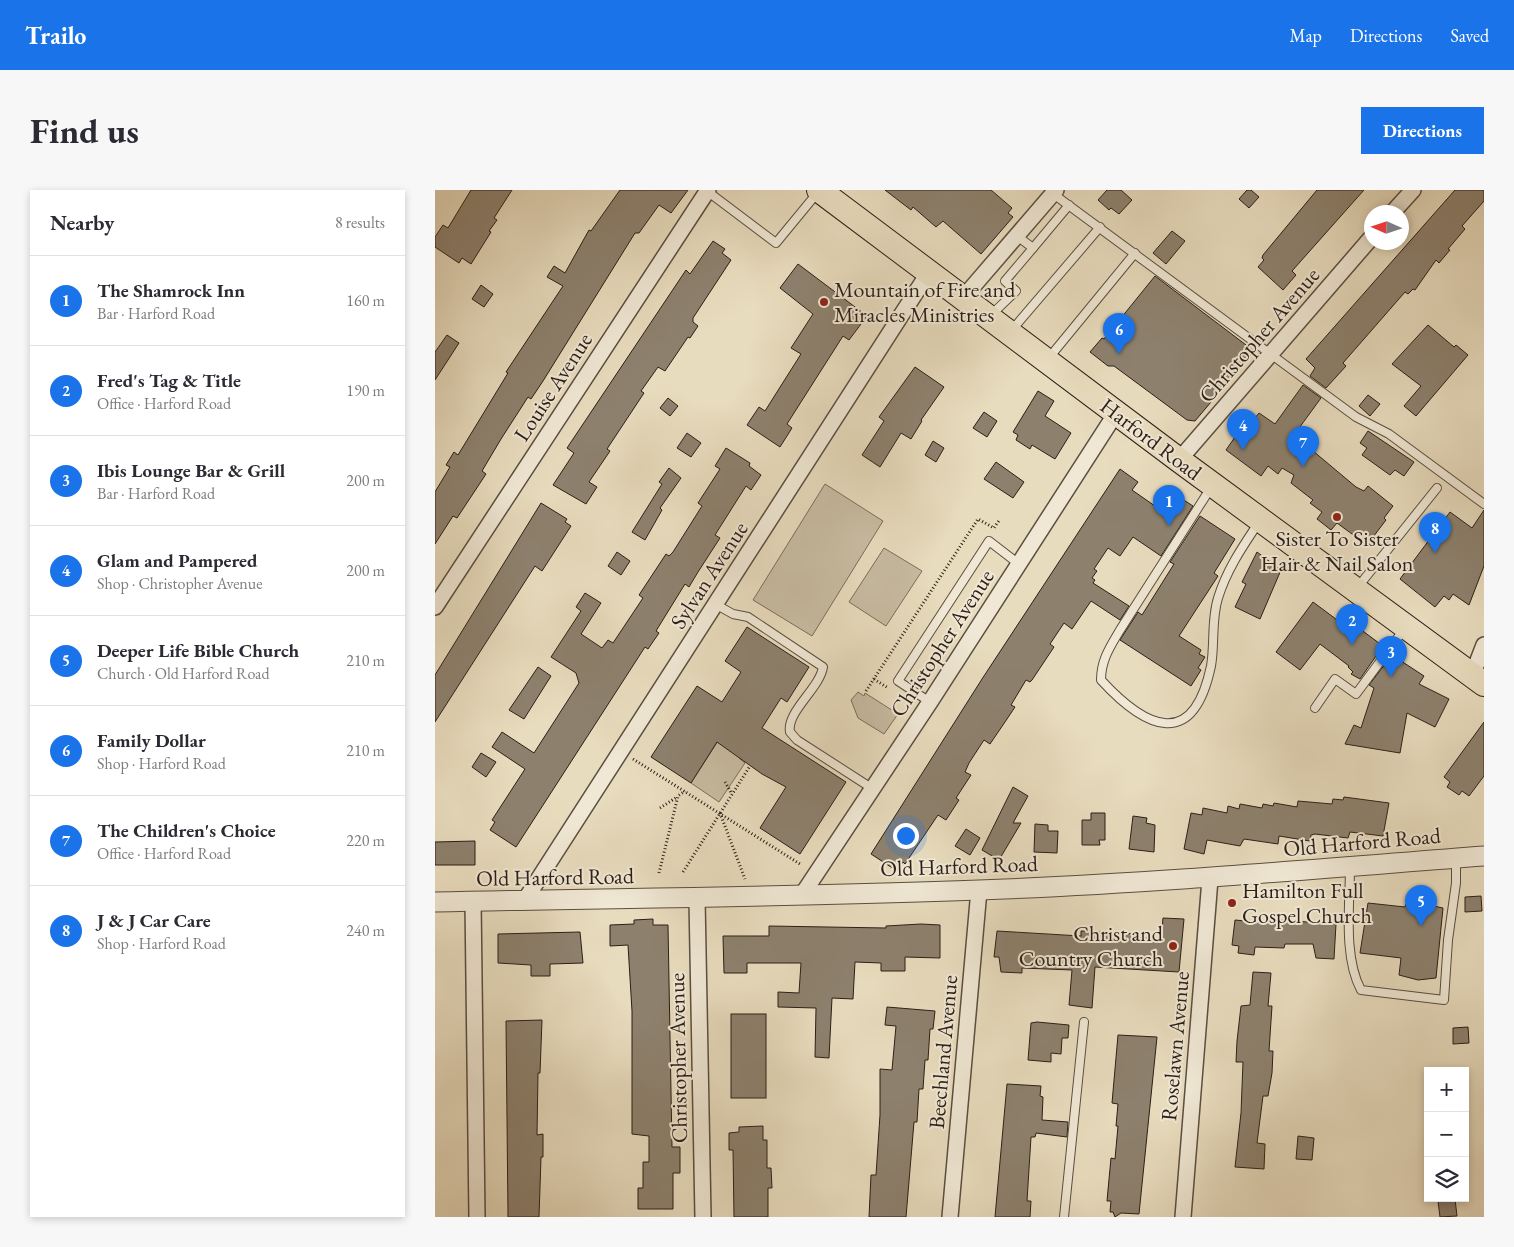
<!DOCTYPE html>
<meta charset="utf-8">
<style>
:root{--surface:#fff;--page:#f7f7f7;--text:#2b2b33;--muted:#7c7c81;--line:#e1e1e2;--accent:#1a73e8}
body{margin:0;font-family:"EB Garamond",serif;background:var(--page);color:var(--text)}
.controls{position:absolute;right:15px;bottom:15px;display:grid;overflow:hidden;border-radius:0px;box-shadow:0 2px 8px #0003}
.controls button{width:45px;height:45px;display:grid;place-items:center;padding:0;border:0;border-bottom:1px solid var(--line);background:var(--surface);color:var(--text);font:25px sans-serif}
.compass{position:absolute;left:929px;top:15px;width:45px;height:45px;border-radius:50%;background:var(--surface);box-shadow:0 2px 8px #0003;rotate:273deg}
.you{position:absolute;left:470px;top:645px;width:18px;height:18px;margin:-12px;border:4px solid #fff;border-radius:50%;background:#1a73e8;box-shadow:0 0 0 8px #1a73e833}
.badge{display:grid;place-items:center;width:32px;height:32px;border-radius:50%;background:var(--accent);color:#fff;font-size:16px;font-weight:700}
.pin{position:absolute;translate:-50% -41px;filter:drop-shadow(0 1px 2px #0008)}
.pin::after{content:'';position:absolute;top:26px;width:18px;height:15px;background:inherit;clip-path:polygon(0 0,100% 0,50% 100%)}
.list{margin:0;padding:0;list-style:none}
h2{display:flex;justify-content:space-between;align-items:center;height:65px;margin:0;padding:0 20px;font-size:21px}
h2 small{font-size:16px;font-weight:400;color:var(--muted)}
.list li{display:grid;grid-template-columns:32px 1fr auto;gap:15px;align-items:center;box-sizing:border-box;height:90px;padding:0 20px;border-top:1px solid var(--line)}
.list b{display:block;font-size:19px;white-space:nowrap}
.list p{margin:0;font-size:16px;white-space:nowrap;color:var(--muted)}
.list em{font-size:16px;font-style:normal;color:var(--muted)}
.icon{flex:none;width:28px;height:28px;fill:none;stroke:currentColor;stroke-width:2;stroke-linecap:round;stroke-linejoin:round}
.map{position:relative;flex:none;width:1049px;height:1027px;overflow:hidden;border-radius:0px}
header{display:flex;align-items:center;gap:30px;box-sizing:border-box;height:70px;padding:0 25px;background:var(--accent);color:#fff}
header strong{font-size:24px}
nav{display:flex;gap:28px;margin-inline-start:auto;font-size:18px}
.intro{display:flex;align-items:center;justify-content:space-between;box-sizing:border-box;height:120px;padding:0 30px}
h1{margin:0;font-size:35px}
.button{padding:12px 22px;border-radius:0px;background:var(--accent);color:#fff;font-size:18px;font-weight:700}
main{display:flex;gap:30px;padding:0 30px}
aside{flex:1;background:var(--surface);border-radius:0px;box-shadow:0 2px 8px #0003}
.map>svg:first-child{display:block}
.green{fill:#c8bca2;stroke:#7a6d5c}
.building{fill:#8d816e;stroke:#2b1e17}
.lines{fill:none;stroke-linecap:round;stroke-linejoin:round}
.service-casing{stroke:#5a4e41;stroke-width:10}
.minor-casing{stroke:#5a4e41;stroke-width:18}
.tertiary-casing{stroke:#5a4e41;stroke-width:21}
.primary-casing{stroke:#2b1e17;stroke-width:26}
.path{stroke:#2b1e17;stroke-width:3;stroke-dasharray:1 2.5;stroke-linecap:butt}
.service{stroke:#f0e8d5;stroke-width:8}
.minor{stroke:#f0e8d5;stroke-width:15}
.tertiary{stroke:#f0e8d5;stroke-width:19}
.primary{stroke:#e8dcbe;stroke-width:24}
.poi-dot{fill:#8f2418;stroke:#f0e8d5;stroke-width:2}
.labels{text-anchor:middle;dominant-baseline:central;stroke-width:4;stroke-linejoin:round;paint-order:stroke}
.poi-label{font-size:22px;fill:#2b1e17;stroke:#f0e8d5;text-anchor:start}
.street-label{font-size:22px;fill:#2b1e17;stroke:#f0e8d5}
</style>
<header>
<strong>Trailo</strong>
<nav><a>Map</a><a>Directions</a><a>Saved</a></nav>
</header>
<div class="intro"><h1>Find us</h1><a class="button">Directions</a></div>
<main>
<aside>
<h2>Nearby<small>8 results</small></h2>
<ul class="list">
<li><span class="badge">1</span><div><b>The Shamrock Inn</b><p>Bar · Harford Road</p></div><em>160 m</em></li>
<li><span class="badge">2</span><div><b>Fred's Tag &amp; Title</b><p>Office · Harford Road</p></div><em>190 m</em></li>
<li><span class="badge">3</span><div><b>Ibis Lounge Bar &amp; Grill</b><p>Bar · Harford Road</p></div><em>200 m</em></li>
<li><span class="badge">4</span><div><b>Glam and Pampered</b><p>Shop · Christopher Avenue</p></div><em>200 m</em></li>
<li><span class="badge">5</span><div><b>Deeper Life Bible Church</b><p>Church · Old Harford Road</p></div><em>210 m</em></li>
<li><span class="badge">6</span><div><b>Family Dollar</b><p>Shop · Harford Road</p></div><em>210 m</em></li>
<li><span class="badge">7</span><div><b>The Children's Choice</b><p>Office · Harford Road</p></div><em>220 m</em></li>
<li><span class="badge">8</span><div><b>J &amp; J Car Care</b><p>Shop · Harford Road</p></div><em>240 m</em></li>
</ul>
</aside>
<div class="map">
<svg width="1049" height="1027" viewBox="0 0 1049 1027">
<rect width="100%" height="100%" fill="#e8dcbe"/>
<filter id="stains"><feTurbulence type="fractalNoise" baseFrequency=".004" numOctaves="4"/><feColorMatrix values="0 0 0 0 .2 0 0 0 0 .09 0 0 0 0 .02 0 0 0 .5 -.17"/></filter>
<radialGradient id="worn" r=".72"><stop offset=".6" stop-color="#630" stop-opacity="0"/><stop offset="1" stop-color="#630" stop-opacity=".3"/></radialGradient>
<g class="green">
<polygon points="390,294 448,331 377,446 318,410"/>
<polygon points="449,358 487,381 451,436 414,412"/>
<polygon points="423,502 429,506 430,503 463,524 449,544 423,528 416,510"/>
<polygon points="287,545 305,569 310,573 284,612 256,593"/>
</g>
<g class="building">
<polygon points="36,0 77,0 59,28 62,30 54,41 56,42 36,74 27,68 24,73 0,57 0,47 8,35 13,38"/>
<polygon points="185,0 253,0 236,23 224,15 204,43 200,43 108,191 96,209 93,207 66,249 47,281 51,284 22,328 18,326 0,354 0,302 15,277 11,275 19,262 23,265 73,183 71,182 128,96 112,87 119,76 130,83 154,40 156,41"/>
<polygon points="450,0 556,0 577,18 573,23 578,27 546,64 508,31 501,37 478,17 476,20"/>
<polygon points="672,0 686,0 697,10 684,24 676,18 674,20 663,10"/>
<polygon points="812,0 816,0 824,7 814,18 804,9"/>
<polygon points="882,0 929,0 857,81 861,85 848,100 823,77 829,70 827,68 828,65"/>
<polygon points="1020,0 1049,0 1049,11 1027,36 1030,39 1013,59 1015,60 1004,73 1001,70 980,100 978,99 973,104 970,102 908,173 911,176 891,198 875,186 880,178 871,169"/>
<polygon points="737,41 750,51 731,74 718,63"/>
<polygon points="278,51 290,59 287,63 296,70 258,128 258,132 263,136 255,148 253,147 230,181 223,177 206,201 209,203 172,259 175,261 154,292 162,297 151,314 118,295 139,263 132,258 251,80 255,84"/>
<polygon points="363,74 432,126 414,150 408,146 352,234 357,238 345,257 312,235 324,217 330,221 366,164 356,158 378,124 345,98"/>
<polygon points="720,86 819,161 760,231 752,230 679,176 673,176 655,162 667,148 669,149"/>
<polygon points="46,95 58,104 49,117 37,109"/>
<polygon points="993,135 1019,157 1021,155 1033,165 981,226 969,216 986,196 957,174"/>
<polygon points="12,145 24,153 0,190 0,162"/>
<polygon points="480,177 509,197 486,230 487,231 476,249 466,243 445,277 427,265 449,231 444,227"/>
<polygon points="868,195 886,208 859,245 921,297 929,301 933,296 958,316 949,328 951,330 932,355 902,333 896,340 882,329 887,322 875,313 878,310 856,293 859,285 847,278 843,284 833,276 826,286 791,260 809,234 811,235 817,227 819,229 824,223 840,234"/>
<polygon points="603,201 619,211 610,226 636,243 620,269 597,255 595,259 581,250 583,245 578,242"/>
<polygon points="933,205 945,214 935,226 924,216"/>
<polygon points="233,208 243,216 235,226 225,218"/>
<polygon points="549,222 562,231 552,247 538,238"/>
<polygon points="933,241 979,272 969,286 960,280 955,285 927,265 932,258 925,253"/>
<polygon points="252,243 266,253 256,267 242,258"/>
<polygon points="498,251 509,258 501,272 490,265"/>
<polygon points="291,258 315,273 314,276 326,285 316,300 311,296 280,345 285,348 263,382 254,397 250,394 221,441 224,443 213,459 210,457 81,657 55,640 60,632 57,630 90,579 57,557 67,542 99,563 144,493 141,483 116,467 146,421 141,417 150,403 166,413 146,444 167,458 173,450 178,453 208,408 204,405 231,364 234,366 238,362 267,316 263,313 285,279 280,276"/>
<polygon points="561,272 589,292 578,308 549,289"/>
<polygon points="234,278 246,288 225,318 227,320 210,350 197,342 227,294 224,292"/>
<polygon points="685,279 703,292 697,300 730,323 741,305 758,316 726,366 698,347 685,366 673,358 659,379 662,381 657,388 660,390 658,393 694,416 685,430 656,411 637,439 629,433 615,454 619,457 597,490 595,492 591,490 576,515 580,517 572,529 555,554 549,550 534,573 530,582 536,585 521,608 524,610 511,630 503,625 470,674 468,672 462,681 436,664 547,489"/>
<polygon points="106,313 132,329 130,332 136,336 107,381 100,376 0,532 0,485"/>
<polygon points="1049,320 1049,376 1034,415 1018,404 1014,410 1009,406 1000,417 965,389 1015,322 1037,338"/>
<polygon points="765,326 800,349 779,383 783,386 744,446 766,460 764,464 770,467 763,478 766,480 756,496 685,450 703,422 707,425 739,374 735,372"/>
<polygon points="182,362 195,371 186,385 173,376"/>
<polygon points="822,362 846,380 825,429 800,417 811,394 807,392"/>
<polygon points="878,412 917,441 921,436 948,456 925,489 916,484 918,482 913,477 914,476 885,454 865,480 841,462"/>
<polygon points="312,437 374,477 352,512 346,508 327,538 411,592 365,664 325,638 351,597 327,584 282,552 256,593 216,567 262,496 287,512 306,482 290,471"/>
<polygon points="957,465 989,486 984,494 1014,509 1000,537 972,523 965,563 910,554 919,535 926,538 939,498 934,495"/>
<polygon points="103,477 116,486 89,529 74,520"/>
<polygon points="1049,532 1049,586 1034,606 1027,601 1024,605 1012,597 1015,592 1009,587"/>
<polygon points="46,563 61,572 51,587 37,577"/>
<polygon points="578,597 593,606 578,633 586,633 564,670 547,660"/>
<polygon points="909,607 954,613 948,646 915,642 913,648 880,644 876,645 875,651 844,646 843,654 809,649 805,656 772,650 769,664 749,659 756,623 767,625 768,618 792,623 793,616 804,619 805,614 827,618 828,614 838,616 839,613 862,617 863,611 897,614 898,609 908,610"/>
<polygon points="656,623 670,623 670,650 664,650 665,655 647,655 647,630 656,630"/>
<polygon points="698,626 712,628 711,633 720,635 719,662 694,659"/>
<polygon points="600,634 613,635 613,641 623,641 622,663 599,662"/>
<polygon points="531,639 545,648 535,665 520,656"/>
<polygon points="40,651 40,675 0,675 0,652"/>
<polygon points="1046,706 1047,721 1030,722 1030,707"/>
<polygon points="933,713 970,717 971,714 989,714 1008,718 1001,788 983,790 964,785 966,768 925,763"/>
<polygon points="728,728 749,729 744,782 660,777 657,818 634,815 637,780 587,778 587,783 566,782 564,767 559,767 562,741 646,746 646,741 701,744 700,747 726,749"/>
<polygon points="218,729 218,735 233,735 237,957 245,957 245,983 238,983 238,1019 203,1019 203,998 208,998 208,972 214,972 214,946 197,944 197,821 193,755 175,756 175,735 199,734 199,730"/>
<polygon points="800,730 843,734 843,730 901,734 899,769 881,768 878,754 850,754 849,758 820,757 819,765 803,763 804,756 797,755"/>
<polygon points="486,734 505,735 505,768 470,767 470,781 446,781 446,773 420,772 418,809 397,808 394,868 380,867 381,818 343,817 343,802 364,803 366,773 312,773 312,783 289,783 288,746 334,746 334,736 451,738 451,736"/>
<polygon points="145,742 148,773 115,774 115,786 96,786 96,775 63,773 63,744"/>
<polygon points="818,782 836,783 833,816 837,816 834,861 838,861 837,883 833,906 828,906 822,953 830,954 829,979 800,977 806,923 808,872 801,872 802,851 806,816 815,815"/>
<polygon points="452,817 500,821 498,839 495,839 493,870 490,870 488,899 484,899 482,932 479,932 471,1027 434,1027 436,985 441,985 445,925 445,879 457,880 461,836 450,835"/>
<rect x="296" y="824" width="35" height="84"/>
<polygon points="107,830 105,883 103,883 102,945 108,944 108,967 106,967 104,1027 73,1027 71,831"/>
<polygon points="602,832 634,835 633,848 627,848 626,864 616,863 616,872 593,870 596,833"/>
<polygon points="1033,837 1034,853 1018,854 1018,838"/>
<polygon points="683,845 722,847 704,1024 686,1023 680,1027 678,1022 675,1022 676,1011 672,1011 673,1000 676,968 680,969 683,936 681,936 683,914 677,913"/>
<polygon points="572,894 606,896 605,906 608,907 607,930 633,932 632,947 601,943 600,947 596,947 592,1011 596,1011 595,1027 560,1027"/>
<polygon points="328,936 328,950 332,950 332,978 336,978 337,998 333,998 333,1027 299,1027 298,960 294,960 294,943 304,942 304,937"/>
<polygon points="863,946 879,948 877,970 861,969"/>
<polygon points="1020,1009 1022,1026 1005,1027 1003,1011"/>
</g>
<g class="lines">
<g class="service-casing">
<g id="service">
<polyline points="272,1 341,53 383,2"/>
<polyline points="617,3 921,227 954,244 1049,314"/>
<polyline points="598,58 634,15"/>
<polyline points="556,125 581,101 570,91 598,58 582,46"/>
<polyline points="576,141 665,37"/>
<polyline points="613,169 700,63"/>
<path d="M777,296L685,440C675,457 666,470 666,490C711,539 758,561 776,476C780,454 776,430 783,408C792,379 808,356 824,332"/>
<polyline points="922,398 1002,298"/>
<path d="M280,414L298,424L313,427L388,477C385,498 351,522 355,542L362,550L438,599"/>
<polyline points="495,512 463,491 554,351 584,374"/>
<polyline points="880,518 900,489 921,504 970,438"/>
<path d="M915,676C915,714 908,767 926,800L1009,810L1013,750L1021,693V668"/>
<polyline points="629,1027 649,832"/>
</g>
</g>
<g class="minor-casing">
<g id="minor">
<polyline points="958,22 978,0"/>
<polyline points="528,108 621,0"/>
<polyline points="744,270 936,48"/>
<polyline points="0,417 273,0"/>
<polyline points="1037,486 1049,455"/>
<polyline points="367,705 495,512 681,223"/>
<polyline points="262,709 268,1027"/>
<polyline points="90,710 494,82"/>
<polyline points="38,711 42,1027"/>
<polyline points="515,1027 544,700"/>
<polyline points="748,1027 775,689"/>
</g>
</g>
<g class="tertiary-casing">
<path id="tertiary" d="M0,712C181,708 362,707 544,700C712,694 881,679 1049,666"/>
</g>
<g class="primary-casing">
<polyline id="primary" points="384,0 744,270 1049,494"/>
</g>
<g class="path">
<polyline points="439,489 453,498"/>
<polyline points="431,501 543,329 559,338 565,329"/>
<polyline points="198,569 365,674"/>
<polyline points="290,592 297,604"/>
<polyline points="225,618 242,607"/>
<polyline points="285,623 310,689"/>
<polyline points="248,682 315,576"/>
<polyline points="224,683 243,606 250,601"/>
</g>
<use href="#service" class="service"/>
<use href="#minor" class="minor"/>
<use href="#tertiary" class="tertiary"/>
<use href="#primary" class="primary"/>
</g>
<g class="poi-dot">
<circle cx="389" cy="112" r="5"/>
<circle cx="902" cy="327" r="5"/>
<circle cx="797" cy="713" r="5"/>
<circle cx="738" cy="756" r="5"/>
</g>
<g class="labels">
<g class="poi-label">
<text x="399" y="99">Mountain of Fire and<tspan x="399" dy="25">Miracles Ministries</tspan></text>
<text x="902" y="348" text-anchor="middle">Sister To Sister<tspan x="902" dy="25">Hair &amp; Nail Salon</tspan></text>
<text x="807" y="700">Hamilton Full<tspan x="807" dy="25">Gospel Church</tspan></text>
<text x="728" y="743" text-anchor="end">Christ and<tspan x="728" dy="25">Country Church</tspan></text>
</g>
<g class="street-label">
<text transform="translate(824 145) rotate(-49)">Christopher Avenue</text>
<text transform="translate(118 197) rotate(-57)">Louise Avenue</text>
<text transform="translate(716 249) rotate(37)">Harford Road</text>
<text transform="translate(274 385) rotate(-57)">Sylvan Avenue</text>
<text transform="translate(507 453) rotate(-57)">Christopher Avenue</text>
<text transform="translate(927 652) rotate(-5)">Old Harford Road</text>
<text transform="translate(524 676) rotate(-2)">Old Harford Road</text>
<text transform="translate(120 687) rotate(-1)">Old Harford Road</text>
<text transform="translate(740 856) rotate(-85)">Roselawn Avenue</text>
<text transform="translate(508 862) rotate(-85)">Beechland Avenue</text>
<text transform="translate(243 868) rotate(-91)">Christopher Avenue</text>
</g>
</g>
<rect width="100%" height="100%" filter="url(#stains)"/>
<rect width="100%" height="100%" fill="url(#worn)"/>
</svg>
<div class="controls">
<button>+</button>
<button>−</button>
<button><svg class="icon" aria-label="layers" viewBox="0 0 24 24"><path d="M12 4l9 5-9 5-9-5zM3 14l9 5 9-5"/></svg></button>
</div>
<svg class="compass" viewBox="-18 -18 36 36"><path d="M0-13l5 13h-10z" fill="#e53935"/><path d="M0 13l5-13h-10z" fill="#7c7c81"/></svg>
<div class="you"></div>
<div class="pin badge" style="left:734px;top:336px">1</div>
<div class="pin badge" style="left:917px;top:455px">2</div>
<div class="pin badge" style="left:956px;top:487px">3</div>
<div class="pin badge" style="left:808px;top:260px">4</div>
<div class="pin badge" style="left:986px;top:736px">5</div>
<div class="pin badge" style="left:684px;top:164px">6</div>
<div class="pin badge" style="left:868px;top:277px">7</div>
<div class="pin badge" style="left:1000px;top:363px">8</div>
</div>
</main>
